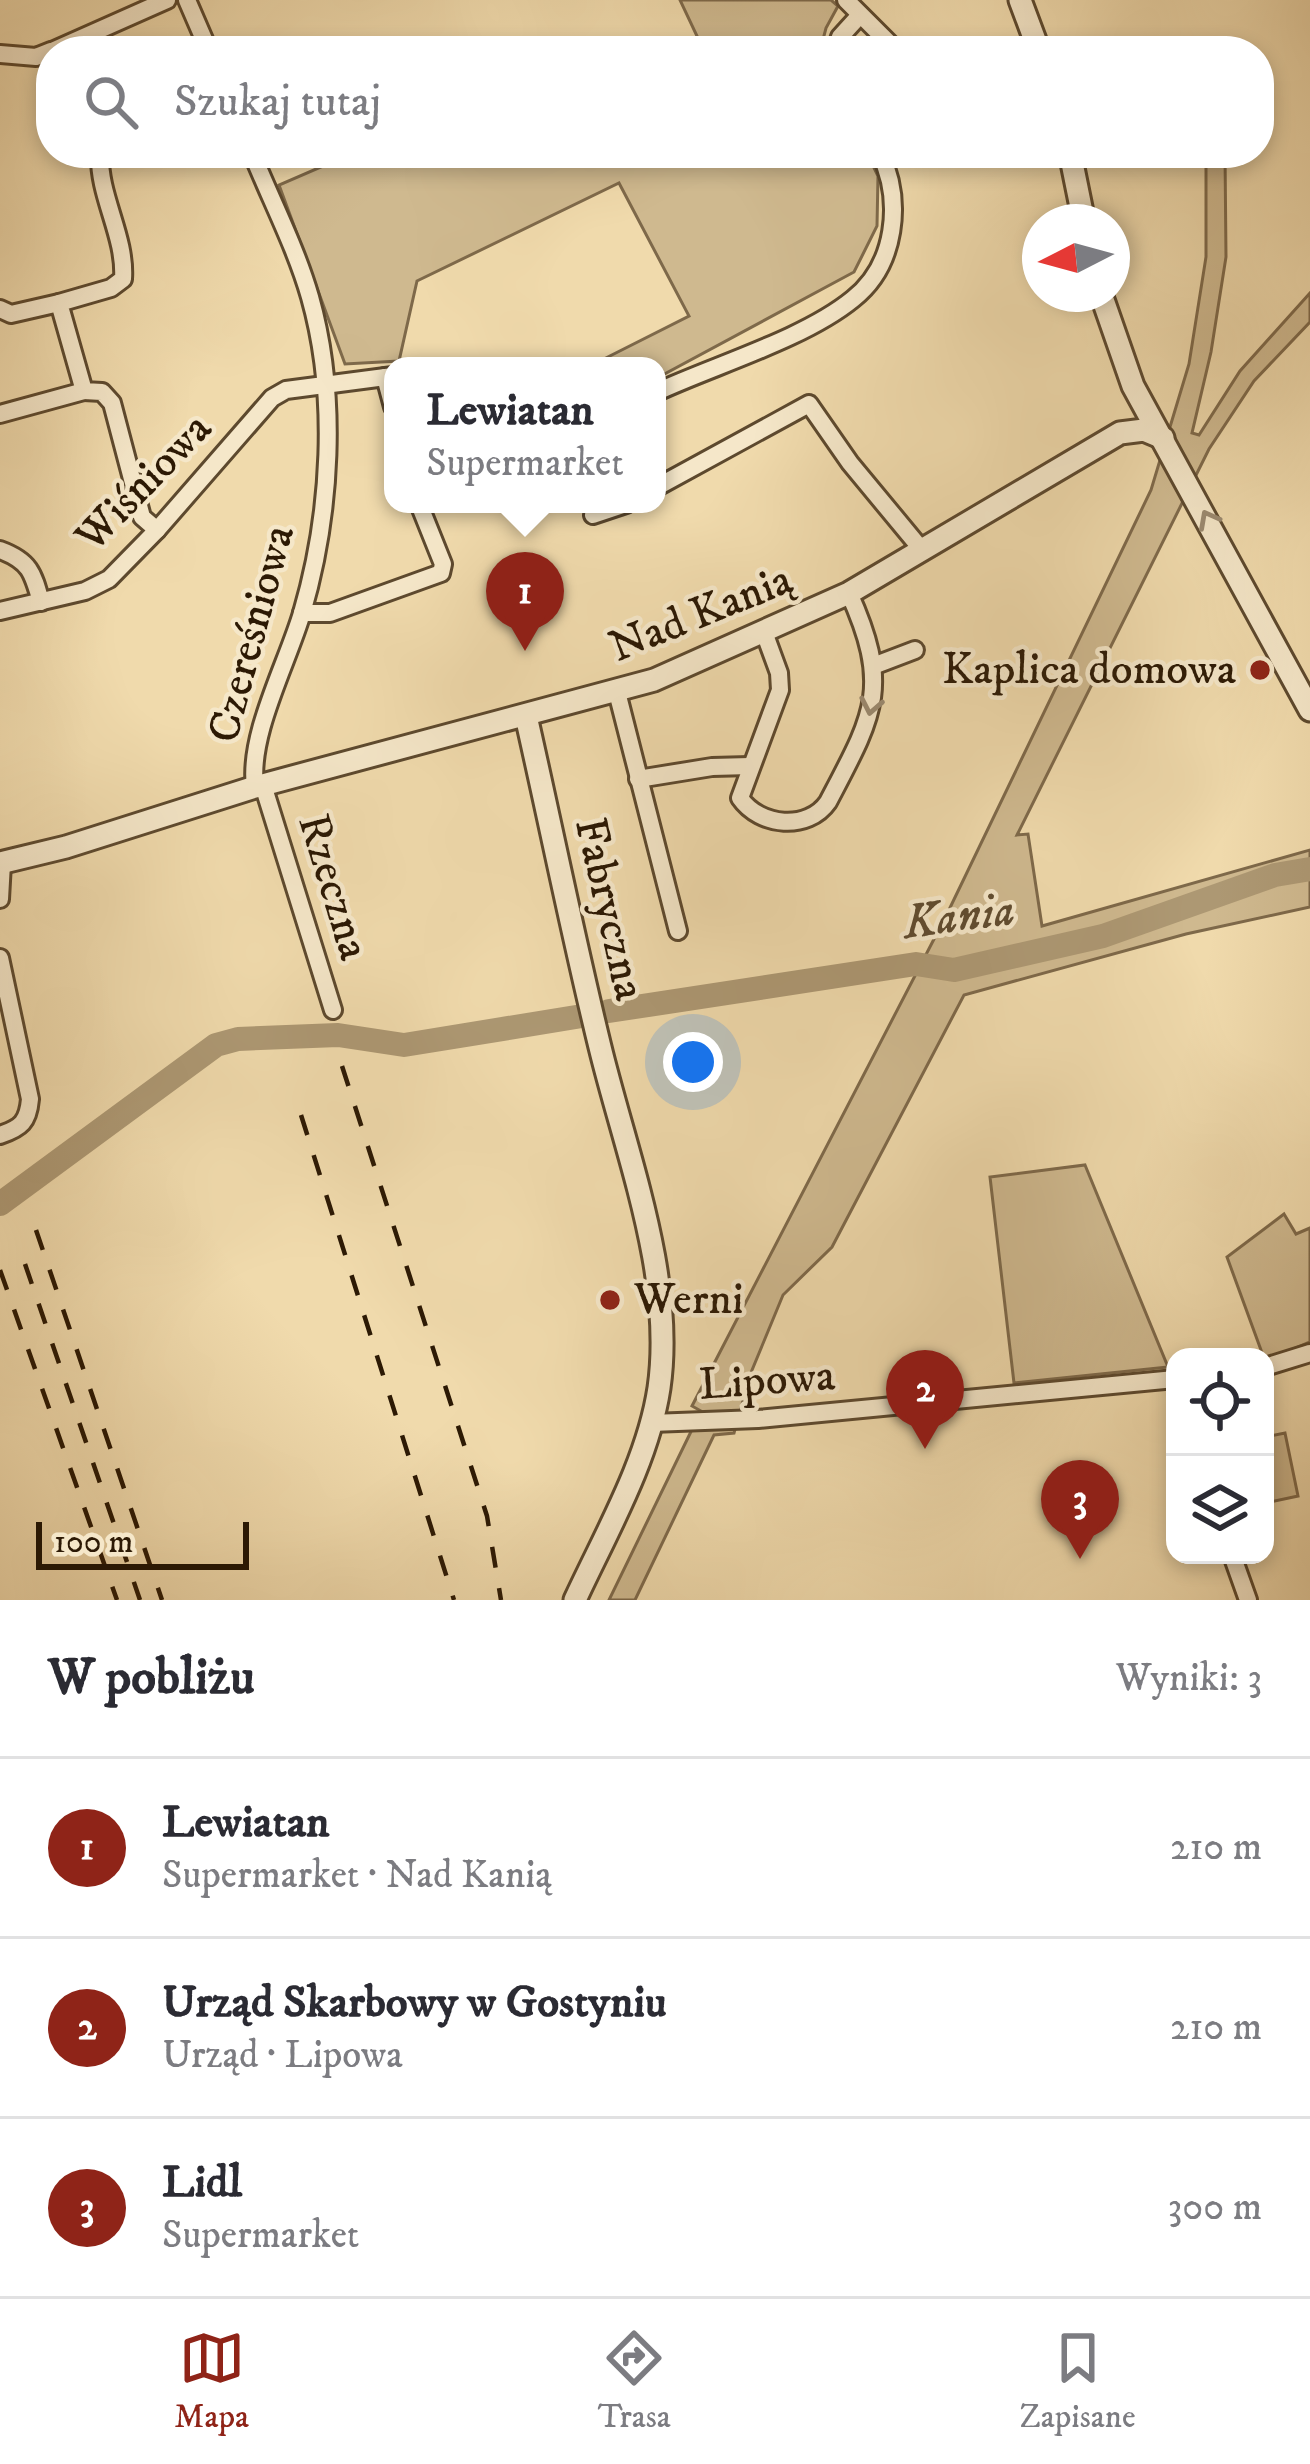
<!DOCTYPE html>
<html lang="pl">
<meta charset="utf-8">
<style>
:root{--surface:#fff;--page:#f7f7f7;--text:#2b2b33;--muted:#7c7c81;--line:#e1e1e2;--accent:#8f2418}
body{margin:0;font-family:"IM FELL DW Pica",serif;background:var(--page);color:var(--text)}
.controls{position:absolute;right:36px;bottom:36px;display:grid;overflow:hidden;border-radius:24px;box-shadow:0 6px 18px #0003}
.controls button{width:108px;height:108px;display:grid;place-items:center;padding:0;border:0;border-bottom:3px solid var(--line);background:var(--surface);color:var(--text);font:60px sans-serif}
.compass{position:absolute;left:1022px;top:204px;width:108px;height:108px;border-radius:50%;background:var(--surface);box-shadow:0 6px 18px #0003;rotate:264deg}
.scale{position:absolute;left:36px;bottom:30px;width:213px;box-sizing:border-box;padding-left:12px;border:6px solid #2c1904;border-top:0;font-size:33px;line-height:42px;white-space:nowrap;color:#2c1904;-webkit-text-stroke:9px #f5e7c9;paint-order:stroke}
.you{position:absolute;left:693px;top:1062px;width:42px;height:42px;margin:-30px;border:9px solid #fff;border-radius:50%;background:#1a73e8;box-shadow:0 0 0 18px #1a73e833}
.badge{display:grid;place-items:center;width:78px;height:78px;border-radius:50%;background:var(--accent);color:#fff;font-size:39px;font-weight:700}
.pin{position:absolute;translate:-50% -99px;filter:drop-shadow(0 3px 6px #0008)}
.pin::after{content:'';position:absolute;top:63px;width:42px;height:36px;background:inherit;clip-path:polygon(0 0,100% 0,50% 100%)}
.popup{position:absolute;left:384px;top:357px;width:282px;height:156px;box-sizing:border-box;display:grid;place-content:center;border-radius:24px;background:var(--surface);filter:drop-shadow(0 3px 9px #0005);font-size:39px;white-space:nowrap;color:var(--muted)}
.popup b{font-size:45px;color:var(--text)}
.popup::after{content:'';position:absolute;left:50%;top:100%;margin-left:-24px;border:24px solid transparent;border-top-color:var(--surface)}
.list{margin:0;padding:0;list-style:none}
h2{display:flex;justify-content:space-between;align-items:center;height:156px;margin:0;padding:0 48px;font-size:51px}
h2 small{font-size:39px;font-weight:400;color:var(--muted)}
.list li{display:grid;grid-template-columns:78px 1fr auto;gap:36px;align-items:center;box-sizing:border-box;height:180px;padding:0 48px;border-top:3px solid var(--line)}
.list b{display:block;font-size:45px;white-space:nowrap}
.list p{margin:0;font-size:39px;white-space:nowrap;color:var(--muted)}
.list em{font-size:39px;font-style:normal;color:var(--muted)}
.icon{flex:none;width:66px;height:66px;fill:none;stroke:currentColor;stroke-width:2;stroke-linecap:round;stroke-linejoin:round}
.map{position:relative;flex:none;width:1310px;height:1600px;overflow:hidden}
.search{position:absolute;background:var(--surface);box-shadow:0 6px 18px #0003;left:36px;right:36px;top:36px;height:132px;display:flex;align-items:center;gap:30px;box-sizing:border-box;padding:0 42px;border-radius:48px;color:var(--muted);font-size:45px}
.sheet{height:696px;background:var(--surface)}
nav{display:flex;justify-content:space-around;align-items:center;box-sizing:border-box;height:168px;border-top:3px solid var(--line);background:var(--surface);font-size:33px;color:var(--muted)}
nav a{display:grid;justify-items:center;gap:6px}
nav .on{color:var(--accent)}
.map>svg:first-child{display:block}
.green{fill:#cfb98f;stroke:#7e694a;stroke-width:3}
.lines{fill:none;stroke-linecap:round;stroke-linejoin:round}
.river{stroke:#ad9873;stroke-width:24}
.minor-casing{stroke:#5d492e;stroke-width:22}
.tertiary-casing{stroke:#5d492e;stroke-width:27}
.minor{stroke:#f5e7c9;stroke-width:16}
.tertiary{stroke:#f5e7c9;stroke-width:21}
.rail{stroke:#2c1904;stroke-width:4.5;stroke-dasharray:21 21;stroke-linecap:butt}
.oneway{stroke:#9b8a70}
.poi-dot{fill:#8f2418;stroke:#f5e7c9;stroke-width:4.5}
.labels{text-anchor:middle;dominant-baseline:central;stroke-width:9;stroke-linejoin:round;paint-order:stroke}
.street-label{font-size:45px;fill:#2c1904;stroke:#f5e7c9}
.poi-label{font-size:45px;fill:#2c1904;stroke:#f5e7c9;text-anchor:end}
.water-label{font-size:48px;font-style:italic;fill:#604c30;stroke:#f5e7c9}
</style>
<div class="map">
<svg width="1310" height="1600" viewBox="0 0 1310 1600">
<rect width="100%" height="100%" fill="#f0daac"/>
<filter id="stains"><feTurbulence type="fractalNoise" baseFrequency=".00167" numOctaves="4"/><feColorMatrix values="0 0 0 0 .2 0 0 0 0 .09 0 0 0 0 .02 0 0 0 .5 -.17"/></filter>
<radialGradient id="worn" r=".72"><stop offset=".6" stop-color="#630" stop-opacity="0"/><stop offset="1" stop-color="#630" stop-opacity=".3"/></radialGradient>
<g class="green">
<polygon points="680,0 831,0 838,6 826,28 820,51 704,51"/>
<polygon points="353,153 867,153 878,176 877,226 854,272 657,378 657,366 590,366 689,316 619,183 417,281 399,361 345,364 279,185"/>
<polygon points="1206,153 1225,153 1226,257 1211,352 1192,433 1199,435 1240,371 1310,293 1310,322 1254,381 1209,449 1017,835 1028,834 1042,926 1310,850 1310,907 1186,934 964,995 832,1247 783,1295 750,1375 734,1433 714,1435 635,1600 609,1600 701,1411 692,1406 947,914 1151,490 1189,364 1206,257"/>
<polygon points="1085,1165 1168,1367 1014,1383 990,1177"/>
<polygon points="1284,1214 1296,1234 1310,1228 1310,1342 1265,1361 1227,1257"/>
<polygon points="1285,1433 1298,1496 1265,1503 1265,1437"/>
</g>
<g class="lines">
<g class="river">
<polyline points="609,1011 916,964 954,970 1103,936 1275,875 1310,869"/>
<polyline points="0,1204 216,1045 238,1039 338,1035 404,1045 582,1016"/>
</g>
<g class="minor-casing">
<g id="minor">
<polyline points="187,0 209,51"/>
<polyline points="846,0 897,51"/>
<polyline points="52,51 167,0"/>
<polyline points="835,51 840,37 860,15"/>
<polyline points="0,54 36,57 51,51"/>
<path d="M100,153C98,196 126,236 123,279L111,288L59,303L84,391L102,392L112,403L142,517L157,530"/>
<path d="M252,153C271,200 296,248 310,297C338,396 331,514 302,613C287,664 248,735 255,787"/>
<polyline points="0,309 11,314 59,303"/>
<polyline points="385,377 393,407"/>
<path d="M657,392C715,365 804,339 853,299C896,265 903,201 880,153"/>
<polyline points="0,414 84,391"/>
<polyline points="657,487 809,404 850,463 922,550"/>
<polyline points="593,515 626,504"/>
<path d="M0,550C30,561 33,573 41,602"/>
<polyline points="0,611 85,591 109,579 157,530 272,398 286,390 393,376"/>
<polyline points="302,613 330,613 441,573 443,564 419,504"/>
<path d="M764,632L779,673L780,690L740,798C760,827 808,831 828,802C873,716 892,688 849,593"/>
<polyline points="873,666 915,650"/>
<polyline points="617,692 678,931"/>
<polyline points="638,779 712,767 750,766"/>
<polyline points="263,785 333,1010"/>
<polyline points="0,899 2,863"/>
<path d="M0,958L30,1099C28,1122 21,1128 0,1135"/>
<polyline points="1265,1367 1310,1353"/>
<polyline points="651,1423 758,1419 1175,1379"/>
<polyline points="1232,1555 1248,1600"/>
</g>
</g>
<g class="tertiary-casing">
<g id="tertiary">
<polyline points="1020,0 1039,51"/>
<polyline points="1070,153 1084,222"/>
<polyline points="1101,294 1133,386 1310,710"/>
<path d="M526,716C551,826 573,937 600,1047C626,1154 675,1277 659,1388C648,1461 606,1533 575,1600"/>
<polyline points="0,863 66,847 255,787 654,680 849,593 1120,433 1144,430 1163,438"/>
</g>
</g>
<use href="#minor" class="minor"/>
<use href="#tertiary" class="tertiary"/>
<g class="rail">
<polyline points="342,1066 487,1516 501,1600"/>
<polyline points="301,1115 454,1600"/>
<polyline points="36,1230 162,1600"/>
<polyline points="25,1264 140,1600"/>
<polyline points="0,1270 117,1600"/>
</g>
</g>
<defs><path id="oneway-chevron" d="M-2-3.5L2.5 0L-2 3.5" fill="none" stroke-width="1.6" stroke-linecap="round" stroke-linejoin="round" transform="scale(3)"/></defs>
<g class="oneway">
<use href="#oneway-chevron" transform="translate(1208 519) rotate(-118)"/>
<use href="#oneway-chevron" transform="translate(871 706) rotate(101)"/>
</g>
<g class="poi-dot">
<circle cx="1260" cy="670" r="12"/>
<circle cx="610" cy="1300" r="12"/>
</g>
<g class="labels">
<g class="street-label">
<text transform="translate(144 483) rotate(-46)">Wiśniowa</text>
<text transform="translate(701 614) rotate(-22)">Nad Kanią</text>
<text transform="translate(252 634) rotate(-75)">Czereśniowa</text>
<text transform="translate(333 887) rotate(73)">Rzeczna</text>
<text transform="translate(609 909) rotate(77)">Fabryczna</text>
<text transform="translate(767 1381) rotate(-4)">Lipowa</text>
</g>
<g class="poi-label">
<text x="1236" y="670">Kaplica domowa</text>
<text x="634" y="1300" text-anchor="start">Werni</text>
</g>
<g class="water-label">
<text transform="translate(959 917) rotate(-7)">Kania</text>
</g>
</g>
<rect width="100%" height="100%" filter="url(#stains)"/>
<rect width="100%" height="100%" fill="url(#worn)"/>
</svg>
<div class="controls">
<button><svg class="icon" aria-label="locate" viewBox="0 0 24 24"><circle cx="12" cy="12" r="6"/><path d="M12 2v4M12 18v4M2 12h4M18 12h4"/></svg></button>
<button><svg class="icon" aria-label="layers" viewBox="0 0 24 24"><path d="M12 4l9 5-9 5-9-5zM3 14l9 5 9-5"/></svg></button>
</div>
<svg class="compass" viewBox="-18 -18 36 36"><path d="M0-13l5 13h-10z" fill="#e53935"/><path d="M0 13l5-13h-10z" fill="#7c7c81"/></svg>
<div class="scale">100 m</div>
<div class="you"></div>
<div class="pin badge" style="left:525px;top:651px">1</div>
<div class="popup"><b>Lewiatan</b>Supermarket</div>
<div class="pin badge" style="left:925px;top:1449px">2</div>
<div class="pin badge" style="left:1080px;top:1559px">3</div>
<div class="search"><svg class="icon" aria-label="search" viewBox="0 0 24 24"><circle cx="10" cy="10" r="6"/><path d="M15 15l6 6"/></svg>Szukaj tutaj</div>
</div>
<section class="sheet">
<h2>W pobliżu<small>Wyniki: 3</small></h2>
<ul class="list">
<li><span class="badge">1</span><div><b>Lewiatan</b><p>Supermarket · Nad Kanią</p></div><em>210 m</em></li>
<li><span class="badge">2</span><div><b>Urząd Skarbowy w Gostyniu</b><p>Urząd · Lipowa</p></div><em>210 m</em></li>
<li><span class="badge">3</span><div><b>Lidl</b><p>Supermarket</p></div><em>300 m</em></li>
</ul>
</section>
<nav>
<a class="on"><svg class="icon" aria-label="map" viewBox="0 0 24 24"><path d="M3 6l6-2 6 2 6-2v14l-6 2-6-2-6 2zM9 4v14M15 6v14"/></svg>Mapa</a>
<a><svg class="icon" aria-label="directions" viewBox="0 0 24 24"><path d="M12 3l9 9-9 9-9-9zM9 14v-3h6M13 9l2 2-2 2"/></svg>Trasa</a>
<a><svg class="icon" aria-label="saved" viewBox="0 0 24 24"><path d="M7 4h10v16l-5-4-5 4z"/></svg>Zapisane</a>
</nav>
